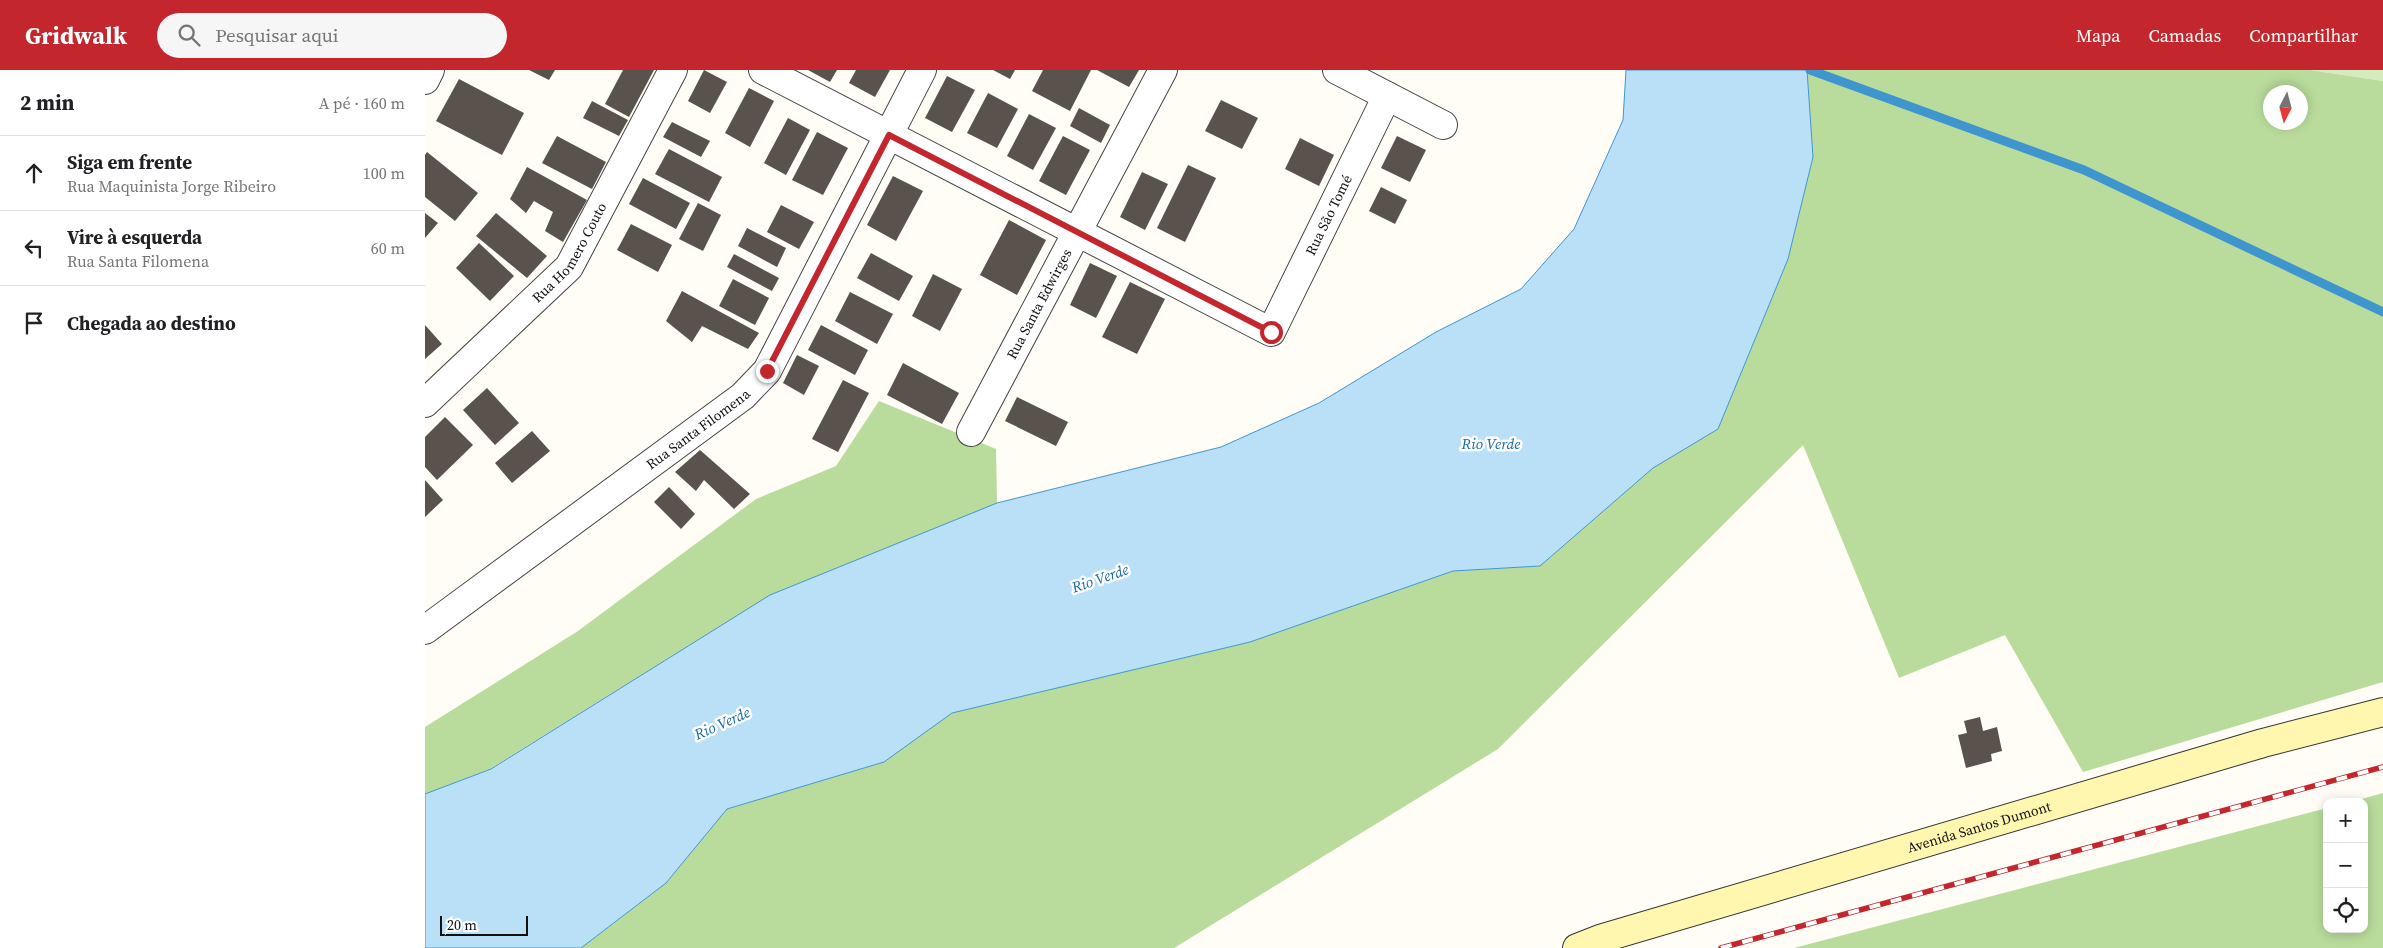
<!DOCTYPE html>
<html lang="pt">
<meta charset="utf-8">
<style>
:root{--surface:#fff;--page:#f6f6f6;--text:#202124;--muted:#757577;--line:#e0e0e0;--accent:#c4262e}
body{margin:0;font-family:"Source Serif 4",serif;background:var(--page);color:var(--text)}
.controls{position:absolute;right:15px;bottom:15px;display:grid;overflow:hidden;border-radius:10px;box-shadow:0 2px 12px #0003}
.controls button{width:45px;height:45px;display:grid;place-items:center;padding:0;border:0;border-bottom:1px solid var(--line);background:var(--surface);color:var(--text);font:25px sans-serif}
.compass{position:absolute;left:1838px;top:15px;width:45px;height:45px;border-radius:50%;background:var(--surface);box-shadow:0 2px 12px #0003;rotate:186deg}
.scale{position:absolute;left:15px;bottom:12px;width:88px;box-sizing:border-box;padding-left:5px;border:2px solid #111;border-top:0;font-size:14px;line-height:18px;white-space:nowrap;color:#111;-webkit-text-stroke:4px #fff;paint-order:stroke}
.stop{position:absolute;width:15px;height:15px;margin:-11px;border:4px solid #c4262e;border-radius:50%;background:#fff}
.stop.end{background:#c4262e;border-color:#fff;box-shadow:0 1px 5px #0008}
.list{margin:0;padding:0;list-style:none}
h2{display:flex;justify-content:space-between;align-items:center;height:65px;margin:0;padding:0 20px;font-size:21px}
h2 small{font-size:16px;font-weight:400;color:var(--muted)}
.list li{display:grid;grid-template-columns:32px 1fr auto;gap:15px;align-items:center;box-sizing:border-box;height:75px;padding:0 20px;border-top:1px solid var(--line)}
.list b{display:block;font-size:19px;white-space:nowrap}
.list p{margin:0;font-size:16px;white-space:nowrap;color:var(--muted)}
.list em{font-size:16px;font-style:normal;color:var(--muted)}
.icon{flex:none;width:28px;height:28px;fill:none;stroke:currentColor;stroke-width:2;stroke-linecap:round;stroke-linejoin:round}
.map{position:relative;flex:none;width:1958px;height:878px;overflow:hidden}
header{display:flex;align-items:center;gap:30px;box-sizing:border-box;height:70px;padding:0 25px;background:var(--accent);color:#fff}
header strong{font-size:24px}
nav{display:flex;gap:28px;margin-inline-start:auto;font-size:18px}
.search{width:350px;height:45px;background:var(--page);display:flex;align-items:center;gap:12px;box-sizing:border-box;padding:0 18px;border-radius:28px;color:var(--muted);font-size:19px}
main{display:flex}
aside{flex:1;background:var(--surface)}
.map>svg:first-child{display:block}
.green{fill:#d5ebbd}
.forest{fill:#b9dc9c;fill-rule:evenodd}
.water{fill:#b9e0f7;stroke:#3f96cf}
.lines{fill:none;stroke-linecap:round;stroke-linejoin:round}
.stream{stroke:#3f96cf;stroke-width:9}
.building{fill:#5a524d}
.street-casing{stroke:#444;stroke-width:30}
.secondary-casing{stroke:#333;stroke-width:30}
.street{stroke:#fff;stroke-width:28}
.secondary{stroke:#fff6b0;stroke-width:28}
.rail-casing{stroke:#c4262e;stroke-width:5.5}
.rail{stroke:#fff;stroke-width:4;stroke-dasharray:11;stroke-linecap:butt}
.route{stroke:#c4262e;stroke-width:6}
.labels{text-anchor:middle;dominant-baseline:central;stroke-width:5;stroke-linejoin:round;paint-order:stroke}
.street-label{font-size:14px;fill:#111;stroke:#fff}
.water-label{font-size:15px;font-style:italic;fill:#1768a6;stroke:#fff}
</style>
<header>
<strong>Gridwalk</strong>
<div class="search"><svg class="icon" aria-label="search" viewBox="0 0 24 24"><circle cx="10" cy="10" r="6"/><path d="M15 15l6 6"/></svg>Pesquisar aqui</div>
<nav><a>Mapa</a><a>Camadas</a><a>Compartilhar</a></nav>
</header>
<main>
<aside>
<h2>2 min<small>A pé · 160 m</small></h2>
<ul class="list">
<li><svg class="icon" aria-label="ahead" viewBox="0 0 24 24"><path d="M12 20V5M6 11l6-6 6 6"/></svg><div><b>Siga em frente</b><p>Rua Maquinista Jorge Ribeiro</p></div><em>100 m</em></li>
<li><svg class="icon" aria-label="left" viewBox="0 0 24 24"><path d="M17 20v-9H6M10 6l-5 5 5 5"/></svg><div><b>Vire à esquerda</b><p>Rua Santa Filomena</p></div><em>60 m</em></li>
<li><svg class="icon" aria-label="arrive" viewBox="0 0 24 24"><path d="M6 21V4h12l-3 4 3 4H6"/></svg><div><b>Chegada ao destino</b></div></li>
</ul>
</aside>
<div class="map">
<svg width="1958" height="878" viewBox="0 0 1958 878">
<rect width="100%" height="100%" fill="#fffdf5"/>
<polygon class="green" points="1885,0 1958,0 1958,11"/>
<g class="forest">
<path d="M1382,0H1885L1958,11V612L1658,702L1580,565L1474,608L1378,375L1073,679L749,878H156L241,813L302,739L459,692L527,643L825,572L1028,501L1115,496L1228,398L1293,359L1363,189L1388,87ZM1846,22H1876V52H1846Z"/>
<polygon points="454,331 571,379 572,433 345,525 65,699 0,724 0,657 153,561 331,429 411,396"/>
<polygon points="1958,723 1958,878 1369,878 1902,738 1902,859 1939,859 1939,732 1926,732"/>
</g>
<polygon class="water" points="1201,0 1382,0 1388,87 1363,189 1293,359 1228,398 1115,496 1028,501 825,572 527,643 459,692 302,739 241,813 156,878 0,878 0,724 66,699 345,525 572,433 796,377 894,333 1011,262 1096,219 1149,159 1198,50"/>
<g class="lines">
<polyline class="stream" points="1385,0 1659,100 1958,242"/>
</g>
<g class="building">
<polygon points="104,0 130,0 124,10"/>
<polygon points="198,0 229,0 204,47 180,34"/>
<polygon points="279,0 302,12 285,43 263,31"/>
<polygon points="383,0 412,0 405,12"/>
<polygon points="431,0 465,0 450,27 424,13"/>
<polygon points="568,0 590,0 585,9"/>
<polygon points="618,0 666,0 645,41 607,21"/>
<polygon points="672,0 714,0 704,17"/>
<polygon points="522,6 550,20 527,62 500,48"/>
<polygon points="34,9 99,43 77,85 11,51"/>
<polygon points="324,18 349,31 325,77 300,63"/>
<polygon points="563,23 593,39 572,78 542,63"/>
<polygon points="796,30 833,48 817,79 780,61"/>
<polygon points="167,31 203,50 194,66 158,48"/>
<polygon points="654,38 685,55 676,73 645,56"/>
<polygon points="604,44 631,58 608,100 582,86"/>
<polygon points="363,48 385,60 361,105 339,93"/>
<polygon points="247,52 285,71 276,87 238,67"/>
<polygon points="392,62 423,78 398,125 367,110"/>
<polygon points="132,66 181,92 167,119 117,93"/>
<polygon points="638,66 665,80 641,125 614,111"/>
<polygon points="972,66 1001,80 985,112 956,98"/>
<polygon points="875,68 909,85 894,116 860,99"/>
<polygon points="244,79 297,107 284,132 230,104"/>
<polygon points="2,82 53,123 30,151 0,127 0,85"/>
<polygon points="763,95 791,108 760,172 732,158"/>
<polygon points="102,97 162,130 138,172 120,161 128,142 109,131 101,143 85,129"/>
<polygon points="717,102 743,114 720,160 695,147"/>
<polygon points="468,106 498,121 471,171 442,155"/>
<polygon points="218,108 265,133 251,159 204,134"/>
<polygon points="956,117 982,130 970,154 944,141"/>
<polygon points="273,133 296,145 278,181 254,169"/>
<polygon points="356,135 389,152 374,179 342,162"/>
<polygon points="0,143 13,153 0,168"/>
<polygon points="71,143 122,186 102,208 51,166"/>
<polygon points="584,150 621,170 592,225 555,205"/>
<polygon points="206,154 247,175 233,202 192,180"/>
<polygon points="322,158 361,178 352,197 313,176"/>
<polygon points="54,173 89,206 65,231 31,198"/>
<polygon points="446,183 488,206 474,231 432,208"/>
<polygon points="309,184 354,208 347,221 302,197"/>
<polygon points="665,193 692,206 671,248 645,235"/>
<polygon points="508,204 537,219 515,261 487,246"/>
<polygon points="308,209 344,228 330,255 294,236"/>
<polygon points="705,212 740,229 712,284 677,267"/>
<polygon points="257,221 334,263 323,279 277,256 267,272 241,251"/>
<polygon points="425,222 468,244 452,274 410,251"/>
<polygon points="0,255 17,274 0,289"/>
<polygon points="396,255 443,280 430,305 383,280"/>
<polygon points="372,285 394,296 379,325 358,313"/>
<polygon points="478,293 534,323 517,354 462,325"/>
<polygon points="418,310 444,323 413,382 387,369"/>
<polygon points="62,318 94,353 70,375 38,340"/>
<polygon points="592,327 643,352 631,376 580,351"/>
<polygon points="20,347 48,375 12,410 0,397 0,367"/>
<polygon points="107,361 125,381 87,413 70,393"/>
<polygon points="275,380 325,424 309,439 279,410 271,421 250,402"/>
<polygon points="0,410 18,430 0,447"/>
<polygon points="244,417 270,444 256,459 229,432"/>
<polygon points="1555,647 1558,661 1572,657 1577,681 1566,684 1567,691 1541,698 1533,665 1542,663 1539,651"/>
</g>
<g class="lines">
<g class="street-casing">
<g id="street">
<path id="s1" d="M338,0L846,262L962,26"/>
<polyline points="912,0 1018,55"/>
<polyline points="0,10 5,0"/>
<path id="s2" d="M0,333L144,197L248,0"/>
<path id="s3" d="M546,362L738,0"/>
<path id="s4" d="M0,560L318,326L342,301L497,0"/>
</g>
</g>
<g class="secondary-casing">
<g id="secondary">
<path id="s5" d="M1152,878L1175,869L1838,673L1958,642"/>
</g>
</g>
<use href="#street" class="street"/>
<use href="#secondary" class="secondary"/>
<g class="rail-casing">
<polyline id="rail" points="1296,878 1958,697"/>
</g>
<use href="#rail" class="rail"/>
</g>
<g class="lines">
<polyline class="route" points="342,301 464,65 846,262"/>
</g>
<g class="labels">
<g class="street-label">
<text stroke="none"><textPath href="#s1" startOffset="702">Rua São Tomé</textPath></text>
<text stroke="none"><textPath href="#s2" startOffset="210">Rua Homero Couto</textPath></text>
<text stroke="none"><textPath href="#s3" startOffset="145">Rua Santa Edwirges</textPath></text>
<text stroke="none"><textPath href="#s4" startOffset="339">Rua Santa Filomena</textPath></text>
<text stroke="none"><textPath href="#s5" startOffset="420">Avenida Santos Dumont</textPath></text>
</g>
<g class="water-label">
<text x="1066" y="373">Rio Verde</text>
<text transform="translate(675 508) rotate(-19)">Rio Verde</text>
<text transform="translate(297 653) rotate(-24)">Rio Verde</text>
</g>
</g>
</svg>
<div class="controls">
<button>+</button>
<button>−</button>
<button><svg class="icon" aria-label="locate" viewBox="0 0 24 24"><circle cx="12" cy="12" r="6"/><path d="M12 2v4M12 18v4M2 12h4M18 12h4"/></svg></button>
</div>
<svg class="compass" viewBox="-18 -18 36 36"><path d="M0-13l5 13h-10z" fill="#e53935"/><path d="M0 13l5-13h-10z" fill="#757577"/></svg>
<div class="scale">20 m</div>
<div class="stop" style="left:846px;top:262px"></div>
<div class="stop end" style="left:342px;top:301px"></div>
</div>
</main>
